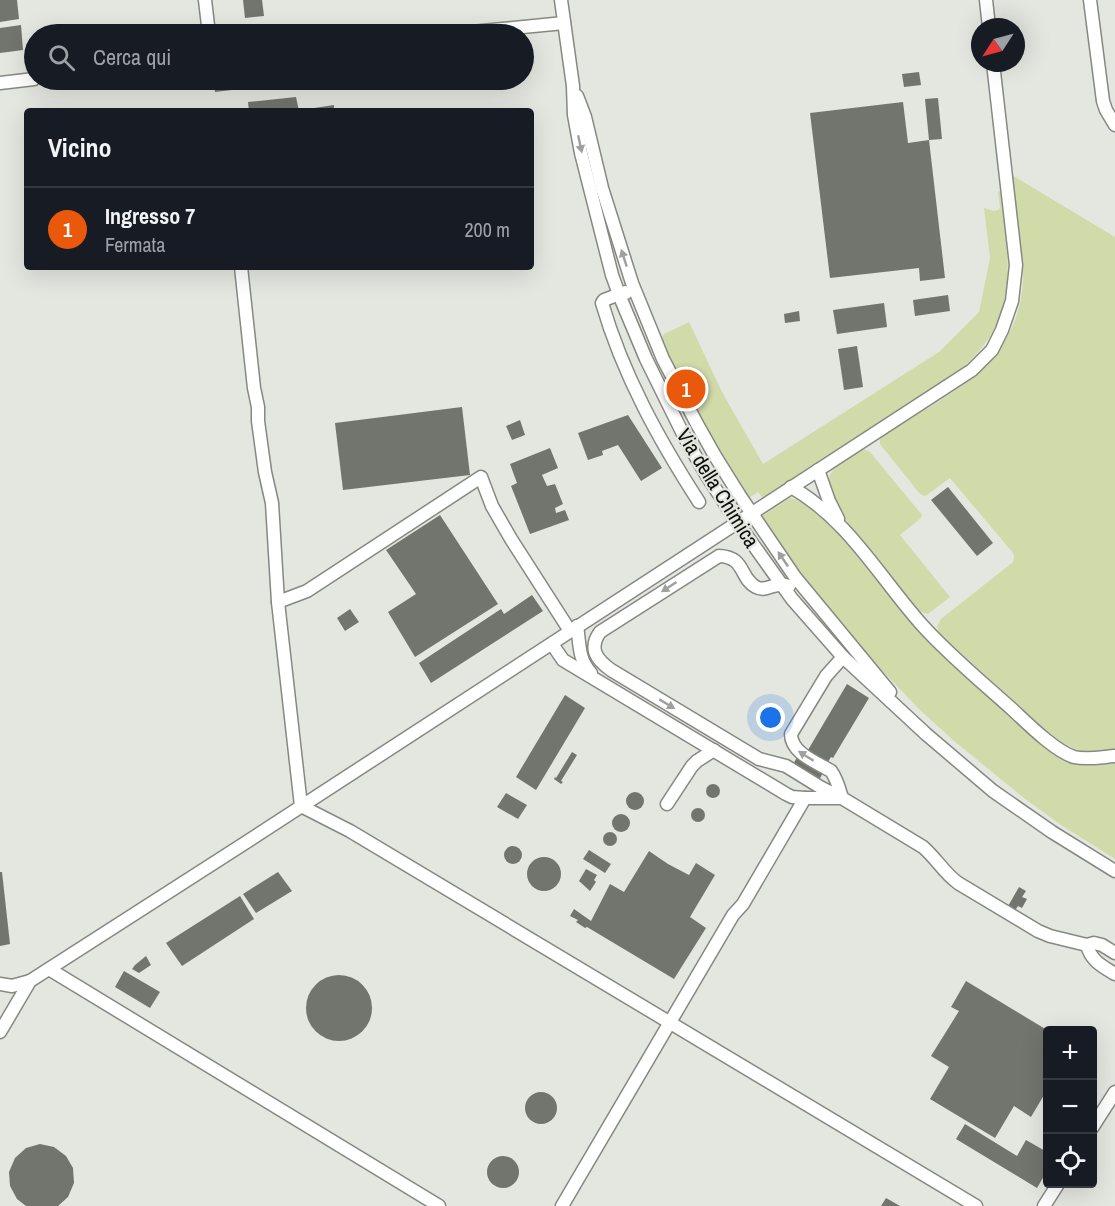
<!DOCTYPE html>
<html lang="it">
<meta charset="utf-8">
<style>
:root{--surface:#171b24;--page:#20242c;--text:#f1f3f6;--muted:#9ea1a6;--line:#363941;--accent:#ea580c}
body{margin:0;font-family:"Archivo Narrow",sans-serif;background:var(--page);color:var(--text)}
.controls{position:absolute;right:18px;bottom:18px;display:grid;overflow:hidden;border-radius:6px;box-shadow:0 6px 24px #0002}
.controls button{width:54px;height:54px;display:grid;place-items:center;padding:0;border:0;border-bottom:2px solid var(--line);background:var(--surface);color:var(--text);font:30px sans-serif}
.compass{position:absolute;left:971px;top:18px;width:54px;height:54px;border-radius:50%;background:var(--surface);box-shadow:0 6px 24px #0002;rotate:234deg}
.you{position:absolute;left:771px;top:718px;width:21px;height:21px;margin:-15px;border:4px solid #fff;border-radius:50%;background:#1a73e8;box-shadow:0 0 0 9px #1a73e833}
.badge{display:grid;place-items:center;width:39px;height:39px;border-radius:50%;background:var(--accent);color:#fff;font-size:20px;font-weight:700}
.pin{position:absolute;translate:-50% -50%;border:3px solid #fff;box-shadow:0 2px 6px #0006}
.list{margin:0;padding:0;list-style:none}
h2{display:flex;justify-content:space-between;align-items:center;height:78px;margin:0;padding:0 24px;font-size:26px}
h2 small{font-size:20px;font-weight:400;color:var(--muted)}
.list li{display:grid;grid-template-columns:39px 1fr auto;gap:18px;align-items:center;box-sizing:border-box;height:84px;padding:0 24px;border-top:2px solid var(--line)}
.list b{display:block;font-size:22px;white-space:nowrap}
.list p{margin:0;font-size:20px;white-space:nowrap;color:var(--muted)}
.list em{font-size:20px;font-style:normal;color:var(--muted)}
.icon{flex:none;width:33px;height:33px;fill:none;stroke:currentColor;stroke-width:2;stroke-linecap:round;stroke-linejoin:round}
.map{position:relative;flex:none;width:1115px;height:1206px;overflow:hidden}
.search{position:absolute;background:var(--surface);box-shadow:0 6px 24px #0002;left:24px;top:24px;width:510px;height:66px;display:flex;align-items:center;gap:15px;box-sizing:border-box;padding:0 21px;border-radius:33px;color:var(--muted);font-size:22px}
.panel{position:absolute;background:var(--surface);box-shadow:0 6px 24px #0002;left:24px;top:108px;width:510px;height:162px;border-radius:6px}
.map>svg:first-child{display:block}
.green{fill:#d1dba9}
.building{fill:#72746e}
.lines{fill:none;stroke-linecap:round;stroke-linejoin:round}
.minor-casing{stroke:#868882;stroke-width:15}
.minor{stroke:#fff;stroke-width:12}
.oneway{fill:#9f9f9e}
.labels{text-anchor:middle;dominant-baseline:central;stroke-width:4.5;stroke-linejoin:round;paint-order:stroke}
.street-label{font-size:21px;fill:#0e0e0c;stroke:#e4e6e0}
</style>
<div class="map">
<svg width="1115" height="1206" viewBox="0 0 1115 1206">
<rect width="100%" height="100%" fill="#e4e6e0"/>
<g class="green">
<path d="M1012,175L1115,237V750L1101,752H1084L1073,748L1061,742L1047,731L939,633L937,626L941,619L1013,562L1014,557L1013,553L950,478L927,495L924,496L920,494L880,444V439L883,435C946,396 1023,362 1023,275C1023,265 1021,254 1020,244C1017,221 1015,198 1012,175Z"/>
<path d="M998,191H1000C1008,262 1023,316 961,369L806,469L787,483L763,498L758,492L747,499L709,437L675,370L663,343L662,337L664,334L689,322L722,392L763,464L939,352L979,312L990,258L984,208L994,211L998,210L1000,208Z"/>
<polygon points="864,449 870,452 922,515 921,518 900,535 950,597 928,614 921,612 917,608 841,514 828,483 830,475 836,465 860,450"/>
<polygon points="790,498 802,501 812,505 837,530 925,638 1041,743 1070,762 1083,765 1096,766 1115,763 1115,859 1061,825 1024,798 954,741 919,709 854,641 816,597 759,518"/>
</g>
<g class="building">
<polygon points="0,0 17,0 19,19 0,22"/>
<polygon points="243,0 262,0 264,16 245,18"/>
<polygon points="21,25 23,50 0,53 0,28"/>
<polygon points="919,72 921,85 904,87 902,74"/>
<polygon points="207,80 230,80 232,90 215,92 214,82 207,82"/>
<polygon points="296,97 299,111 249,111 248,102"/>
<polygon points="938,98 942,139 929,140 925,99"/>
<polygon points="903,102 908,143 929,140 945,278 920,281 919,268 830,278 810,113"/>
<polygon points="334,105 334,111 301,111 301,110"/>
<polygon points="948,295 950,311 915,316 913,300"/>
<polygon points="884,303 887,327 837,334 833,310"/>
<polygon points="799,311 800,321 785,323 784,314"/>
<polygon points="857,346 863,387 844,390 838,349"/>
<polygon points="462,407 470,475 343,490 335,423"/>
<polygon points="628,415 662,468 641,481 618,445 602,451 603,455 588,460 578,433"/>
<polygon points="520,420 525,435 512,440 506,426"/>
<polygon points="550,448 558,468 542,475 547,486 555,484 563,504 555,508 556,513 565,510 569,520 530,534 511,486 517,483 510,464"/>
<polygon points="948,487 993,543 977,556 931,500"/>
<polygon points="440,515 498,604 415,657 388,612 416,594 386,550"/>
<polygon points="532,595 543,611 431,683 419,663 501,609 504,614"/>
<polygon points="350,609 359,622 345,631 337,618"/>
<polygon points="847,684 869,698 833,758 831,757 828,762 829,762 814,789 788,773 803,747 808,750"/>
<polygon points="565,695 585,708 536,790 516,777"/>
<polygon points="572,752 577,755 561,781 563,782 561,784 554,779 555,777 556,778"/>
<circle cx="713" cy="791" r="7"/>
<circle cx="635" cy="801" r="9"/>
<polygon points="506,793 527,805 518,819 497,807"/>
<circle cx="698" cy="815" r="7"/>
<circle cx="621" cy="823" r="9"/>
<circle cx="610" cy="839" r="7"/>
<circle cx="513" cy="855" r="9"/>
<polygon points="589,850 611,864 605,873 583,859"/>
<polygon points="649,851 668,864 689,875 696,863 715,875 690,917 706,928 674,979 587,927 585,928 576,922 578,920 570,916 574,909 591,921 610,884 624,892"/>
<circle cx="544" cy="874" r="17"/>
<polygon points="586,869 597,875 594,880 596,882 590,891 579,881"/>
<polygon points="0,872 2,872 10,944 0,946"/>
<polygon points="278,872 292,891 256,913 243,894"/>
<polygon points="1019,887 1026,891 1022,897 1027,899 1022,908 1018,906 1014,912 1007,908"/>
<polygon points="240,896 254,919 182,966 166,943"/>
<polygon points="146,956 151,965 139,973 132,969 135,965"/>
<polygon points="124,971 160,992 150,1008 115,987"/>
<circle cx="339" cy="1008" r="33"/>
<polygon points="966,981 1047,1030 1047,1090 1031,1117 1014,1106 995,1138 930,1099 949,1067 931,1056 959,1011 951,1007"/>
<circle cx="541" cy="1108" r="16"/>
<polygon points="965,1124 1017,1156 1026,1140 1047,1152 1047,1171 1037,1188 956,1139"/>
<polygon points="40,1144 54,1147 66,1156 73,1168 74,1183 68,1197 58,1206 26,1206 17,1199 10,1186 9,1172 15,1158 26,1148"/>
<circle cx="503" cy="1172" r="16"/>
<polygon points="886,1198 900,1206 881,1206"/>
</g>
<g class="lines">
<g class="minor-casing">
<g id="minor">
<polyline points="205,0 209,34"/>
<polyline points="561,0 573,86 574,115 581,153 612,275 620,297 646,359 685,438 707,476 737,522 792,599 843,657 926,734 993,791 1052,832 1115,871"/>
<polyline points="986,0 989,27"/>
<polyline points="1090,0 1103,101 1106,110 1115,125"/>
<polyline points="451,34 564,23"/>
<polyline points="0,83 34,79"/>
<polyline points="577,96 585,117 602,188 632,283 663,359 697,424 715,456 740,496 795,577 890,692"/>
<polyline points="241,267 254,388 258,407 258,421 265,472 272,503 278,602 301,806 350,831 976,1206"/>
<path d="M626,293L625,292L604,300L602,303C623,375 659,440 699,502"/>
<polyline points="818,470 829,501 838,519"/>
<path d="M791,487C848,519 880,578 922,625C950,656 982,682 1013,710C1028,724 1055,751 1074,757C1087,760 1102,757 1115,756"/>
<path d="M789,586C786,585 782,584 779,585C771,585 764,592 756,587C739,578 746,557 719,556L600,632C588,649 597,660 611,670L759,759L786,766L820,787L842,798"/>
<polyline points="278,602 307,591 481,477 492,506 511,539 570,631"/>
<path d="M577,626C580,644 578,659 591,673"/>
<path d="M552,644L563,660L786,794L792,797L805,798H842L923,847C936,858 944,873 958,883L1038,931L1050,936L1087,945L1094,943L1102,945L1115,953"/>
<path d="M842,798C839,788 837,779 831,771C816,762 791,753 791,734L826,676L843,657"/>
<polyline points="667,804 692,766 697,761 714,750"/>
<path d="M1087,945C1091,961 1102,966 1115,974"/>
<polyline points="49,969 439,1206"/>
<polyline points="0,984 12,986 30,981"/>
<polyline points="0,1032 30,981 245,843 972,370 992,350 1002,330 1012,301 1016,265 993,63"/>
<polyline points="1092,1128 1115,1092"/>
<polyline points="562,1206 733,915 743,904 805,798"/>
<polyline points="1044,1206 1058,1184"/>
</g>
</g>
<use href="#minor" class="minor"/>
</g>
<defs><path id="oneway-solid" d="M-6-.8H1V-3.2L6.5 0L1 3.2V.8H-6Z" transform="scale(1.5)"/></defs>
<g class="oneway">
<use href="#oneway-solid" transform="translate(580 144) rotate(78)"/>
<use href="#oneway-solid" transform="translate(624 258) rotate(-108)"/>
<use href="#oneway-solid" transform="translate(783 559) rotate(-124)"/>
<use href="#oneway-solid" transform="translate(669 587) rotate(147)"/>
<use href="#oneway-solid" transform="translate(667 704) rotate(31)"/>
<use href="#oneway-solid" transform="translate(806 756) rotate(-148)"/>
</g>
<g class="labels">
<g class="street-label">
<text transform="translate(718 488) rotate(58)">Via della Chimica</text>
</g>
</g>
</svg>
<div class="controls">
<button>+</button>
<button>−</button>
<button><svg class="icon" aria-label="locate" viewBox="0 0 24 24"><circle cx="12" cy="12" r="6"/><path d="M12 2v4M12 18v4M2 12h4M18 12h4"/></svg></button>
</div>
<svg class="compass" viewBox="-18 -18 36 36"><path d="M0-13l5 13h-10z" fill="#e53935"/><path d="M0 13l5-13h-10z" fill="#9ea1a6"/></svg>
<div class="you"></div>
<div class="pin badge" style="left:686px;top:389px">1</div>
<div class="search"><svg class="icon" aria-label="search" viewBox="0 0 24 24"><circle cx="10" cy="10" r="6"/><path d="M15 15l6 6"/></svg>Cerca qui</div>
<section class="panel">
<h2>Vicino<small></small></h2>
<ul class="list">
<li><span class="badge">1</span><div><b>Ingresso 7</b><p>Fermata</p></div><em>200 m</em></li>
</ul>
</section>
</div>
